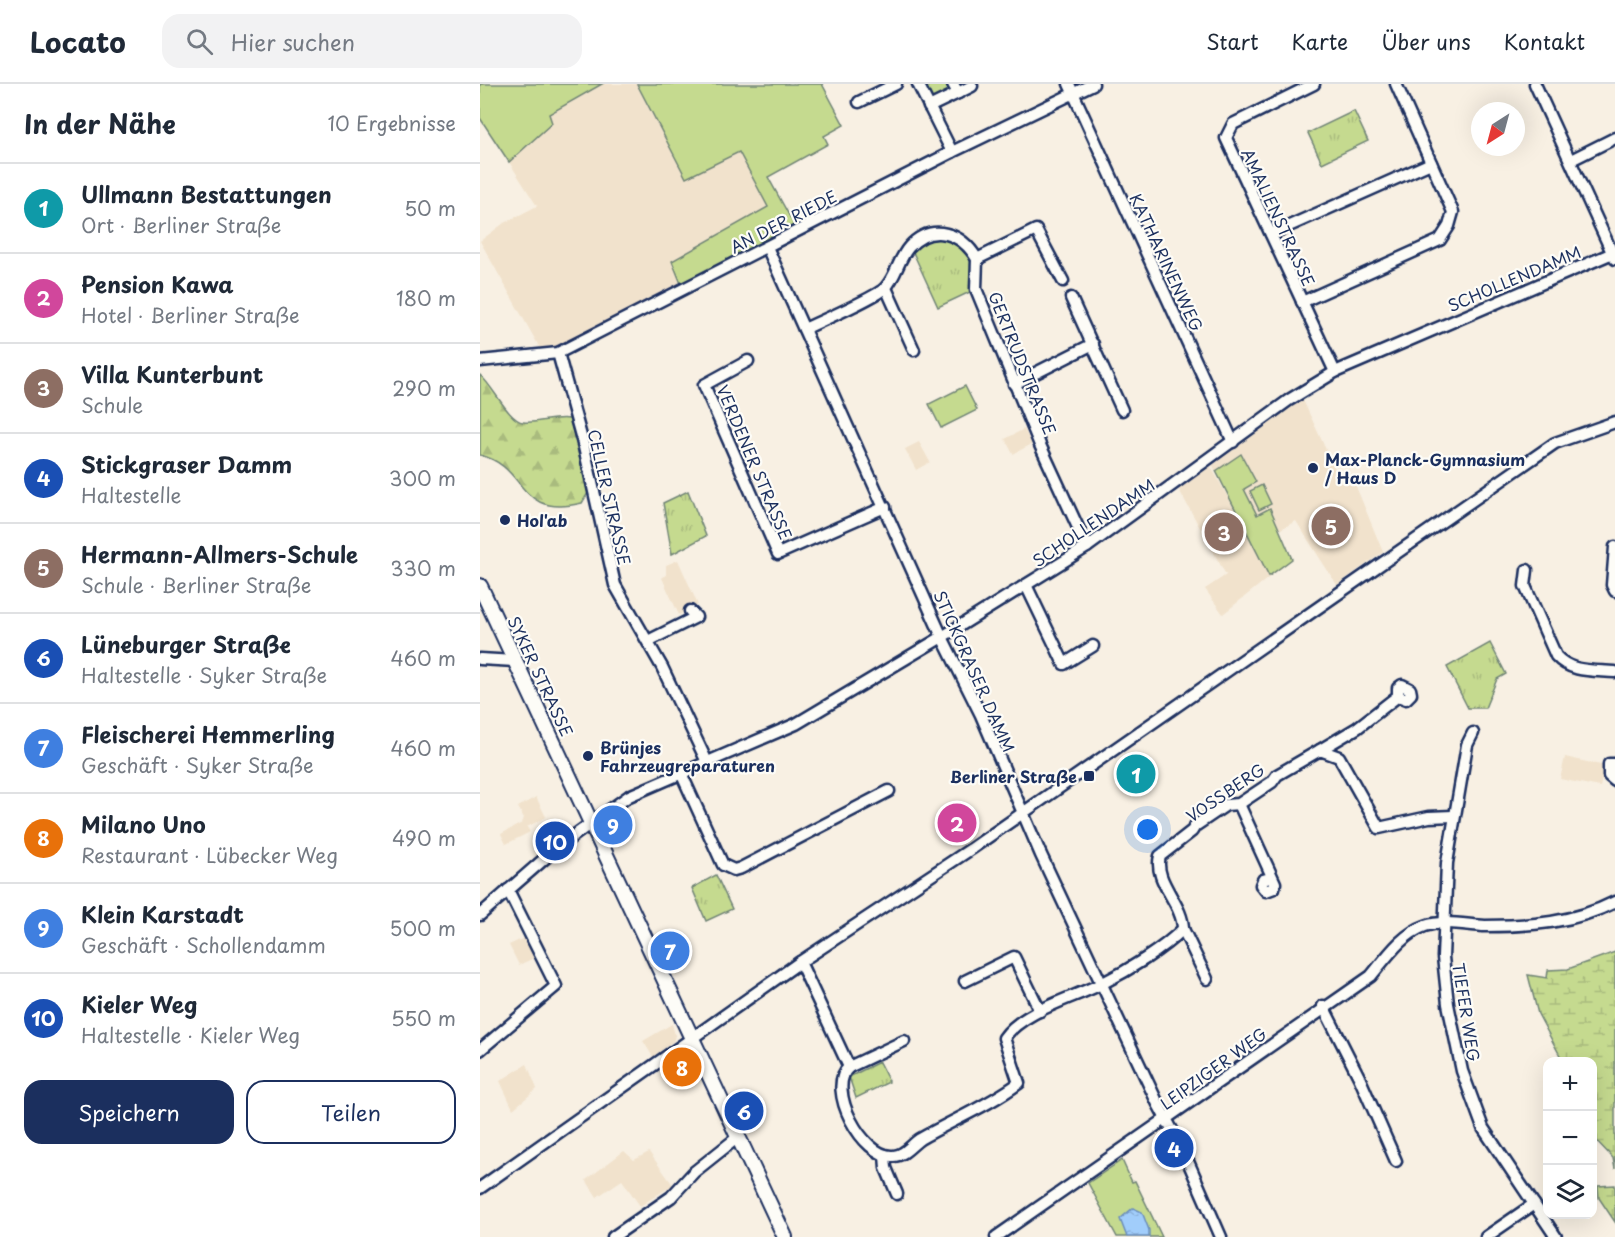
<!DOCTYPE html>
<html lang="de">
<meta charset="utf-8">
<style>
:root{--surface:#fff;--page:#f2f2f3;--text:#1f2937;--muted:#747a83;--line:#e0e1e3;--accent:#1b2f5e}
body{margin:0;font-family:"Playpen Sans",sans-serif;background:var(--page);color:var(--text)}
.controls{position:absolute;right:18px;bottom:18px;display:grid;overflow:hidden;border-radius:12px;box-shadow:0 6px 24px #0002}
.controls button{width:54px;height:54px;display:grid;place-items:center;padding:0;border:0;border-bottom:2px solid var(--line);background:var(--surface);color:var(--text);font:30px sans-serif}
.compass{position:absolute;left:991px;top:18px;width:54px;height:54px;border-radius:50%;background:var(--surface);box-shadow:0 6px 24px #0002;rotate:216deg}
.you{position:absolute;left:668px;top:746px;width:21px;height:21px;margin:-15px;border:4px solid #fff;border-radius:50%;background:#1a73e8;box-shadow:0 0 0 9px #1a73e833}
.badge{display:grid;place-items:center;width:39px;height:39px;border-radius:50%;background:var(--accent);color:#fff;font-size:20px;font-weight:700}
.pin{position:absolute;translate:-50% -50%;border:3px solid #fff;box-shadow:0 2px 6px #0006}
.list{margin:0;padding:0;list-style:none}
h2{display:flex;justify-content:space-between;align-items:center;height:78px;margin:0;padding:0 24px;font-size:26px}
h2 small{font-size:20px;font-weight:400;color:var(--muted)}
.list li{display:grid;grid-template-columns:39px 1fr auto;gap:18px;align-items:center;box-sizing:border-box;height:90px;padding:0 24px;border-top:2px solid var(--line)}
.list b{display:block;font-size:22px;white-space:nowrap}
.list p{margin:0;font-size:20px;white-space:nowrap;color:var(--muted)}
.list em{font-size:20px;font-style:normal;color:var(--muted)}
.actions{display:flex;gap:12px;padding:18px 24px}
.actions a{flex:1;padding:14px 0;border:2px solid var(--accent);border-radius:18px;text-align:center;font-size:21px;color:var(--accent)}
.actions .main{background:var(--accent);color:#fff}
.icon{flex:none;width:33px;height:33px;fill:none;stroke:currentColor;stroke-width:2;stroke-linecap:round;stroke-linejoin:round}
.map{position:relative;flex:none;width:1135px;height:1153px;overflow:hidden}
header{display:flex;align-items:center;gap:36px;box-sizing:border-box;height:84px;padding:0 30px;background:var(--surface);border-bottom:2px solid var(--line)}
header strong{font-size:28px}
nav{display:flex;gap:33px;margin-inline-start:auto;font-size:21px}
.search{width:420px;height:54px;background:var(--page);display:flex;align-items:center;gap:15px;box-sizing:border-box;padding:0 21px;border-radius:18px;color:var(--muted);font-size:22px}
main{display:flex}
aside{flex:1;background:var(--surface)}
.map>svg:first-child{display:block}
.built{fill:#f1e2cc}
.grass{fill:#c5da8f;stroke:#708476;stroke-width:1.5}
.forest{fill:url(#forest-firs);stroke:#708476;stroke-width:1.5}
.wetland{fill:url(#wetland-marsh);stroke:#708476;stroke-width:1.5}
.park{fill:url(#park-tufts);stroke:#708476;stroke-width:1.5}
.water{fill:url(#water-ripples);stroke:#6b8ebc;stroke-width:1.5}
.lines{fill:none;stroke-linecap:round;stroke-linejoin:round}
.minor-casing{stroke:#1b2f5e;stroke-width:15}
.major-casing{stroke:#1b2f5e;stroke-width:18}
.minor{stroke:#fdfcf7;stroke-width:10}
.major{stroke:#fdfcf7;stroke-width:14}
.poi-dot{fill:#1b2f5e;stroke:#fdfcf7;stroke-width:2}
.labels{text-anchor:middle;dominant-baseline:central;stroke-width:4.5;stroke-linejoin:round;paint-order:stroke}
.street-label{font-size:16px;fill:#1b2f5e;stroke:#fdfcf7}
.poi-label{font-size:16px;font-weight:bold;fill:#1b2f5e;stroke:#fdfcf7;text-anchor:start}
</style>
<header>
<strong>Locato</strong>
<div class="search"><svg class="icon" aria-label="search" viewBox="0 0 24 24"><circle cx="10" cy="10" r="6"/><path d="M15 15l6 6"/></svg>Hier suchen</div>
<nav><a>Start</a><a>Karte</a><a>Über uns</a><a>Kontakt</a></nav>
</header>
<main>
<aside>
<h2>In der Nähe<small>10 Ergebnisse</small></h2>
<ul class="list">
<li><span class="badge" style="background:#0f9aa8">1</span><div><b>Ullmann Bestattungen</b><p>Ort · Berliner Straße</p></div><em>50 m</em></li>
<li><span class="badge" style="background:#d1479c">2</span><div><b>Pension Kawa</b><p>Hotel · Berliner Straße</p></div><em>180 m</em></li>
<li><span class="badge" style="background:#8d6e63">3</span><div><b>Villa Kunterbunt</b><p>Schule</p></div><em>290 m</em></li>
<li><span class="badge" style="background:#1a4fb4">4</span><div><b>Stickgraser Damm</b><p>Haltestelle</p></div><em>300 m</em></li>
<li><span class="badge" style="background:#8d6e63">5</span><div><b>Hermann-Allmers-Schule</b><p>Schule · Berliner Straße</p></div><em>330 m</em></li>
<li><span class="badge" style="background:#1a4fb4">6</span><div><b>Lüneburger Straße</b><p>Haltestelle · Syker Straße</p></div><em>460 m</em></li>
<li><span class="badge" style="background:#3f7fe0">7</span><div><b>Fleischerei Hemmerling</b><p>Geschäft · Syker Straße</p></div><em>460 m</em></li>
<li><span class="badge" style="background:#e8710a">8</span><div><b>Milano Uno</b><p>Restaurant · Lübecker Weg</p></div><em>490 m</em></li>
<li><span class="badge" style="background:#3f7fe0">9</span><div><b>Klein Karstadt</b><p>Geschäft · Schollendamm</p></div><em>500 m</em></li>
<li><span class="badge" style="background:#1a4fb4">10</span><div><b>Kieler Weg</b><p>Haltestelle · Kieler Weg</p></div><em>550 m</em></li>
</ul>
<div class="actions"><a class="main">Speichern</a><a>Teilen</a></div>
</aside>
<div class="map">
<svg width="1135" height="1153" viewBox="0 0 1135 1153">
<defs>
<pattern id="forest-firs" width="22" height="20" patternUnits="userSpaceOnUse" patternTransform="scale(1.5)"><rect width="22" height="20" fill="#c5da8f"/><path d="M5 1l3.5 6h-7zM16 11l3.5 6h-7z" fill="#a9bb7e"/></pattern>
<pattern id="wetland-marsh" width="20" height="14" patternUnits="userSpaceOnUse" patternTransform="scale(1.5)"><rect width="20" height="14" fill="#c5da8f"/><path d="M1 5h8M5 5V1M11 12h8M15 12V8" fill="none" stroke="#a9bb7e"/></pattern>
<pattern id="park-tufts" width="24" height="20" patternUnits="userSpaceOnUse" patternTransform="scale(1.5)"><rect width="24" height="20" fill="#c5da8f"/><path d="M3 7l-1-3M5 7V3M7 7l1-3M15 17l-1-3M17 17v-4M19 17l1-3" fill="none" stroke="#a9bb7e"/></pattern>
<pattern id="water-ripples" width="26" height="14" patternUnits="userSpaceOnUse" patternTransform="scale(1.5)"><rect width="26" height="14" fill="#a1cdfb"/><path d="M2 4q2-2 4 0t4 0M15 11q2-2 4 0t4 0" fill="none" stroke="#8ab0da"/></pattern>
</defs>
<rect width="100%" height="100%" fill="#f8f0e3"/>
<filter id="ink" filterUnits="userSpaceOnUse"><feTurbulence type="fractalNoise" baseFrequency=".0167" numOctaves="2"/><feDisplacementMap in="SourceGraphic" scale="12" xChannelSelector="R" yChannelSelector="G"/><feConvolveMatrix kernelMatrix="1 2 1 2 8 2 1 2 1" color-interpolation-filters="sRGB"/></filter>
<g filter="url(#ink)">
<g class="built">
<polygon points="122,0 157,0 206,93 259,68 288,123 193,177 202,202 79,264 61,266 0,157 24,139 57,122 29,78 72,39 68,31"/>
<polygon points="822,314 862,400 873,395 903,468 857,501 816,437 799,446 812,475 743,530 725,505 746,491 698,404 730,381 754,424 732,380"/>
<polygon points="544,345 552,360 533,370 525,355"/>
<polygon points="439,358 450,378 436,386 425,365"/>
<polygon points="198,476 218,521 199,531 182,494 186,491 186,481"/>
<polygon points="1085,673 1125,682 1120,703 1080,695"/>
<polygon points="56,713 66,733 47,743 50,748 26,760 21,750 42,739 44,734 38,723"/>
<polygon points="46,853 56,873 39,881 29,861"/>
<polygon points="192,940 195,951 194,956 173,973 163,957"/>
<polygon points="47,980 57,1005 33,1025 20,997"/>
<polygon points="144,1067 154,1076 169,1068 193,1101 160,1122 142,1096 117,1113 106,1096"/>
</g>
<g class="grass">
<polygon points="0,0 122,0 69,30 72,39 29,78 0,34"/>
<polygon points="157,0 342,0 364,41 344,52 348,60 288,93 316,144 202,202 192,177 288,123 259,68 206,94"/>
<polygon points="443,0 469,0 471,4 470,8 454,17 448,15"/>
<polygon points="485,302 497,326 461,344 449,320"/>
<polygon points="761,370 776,398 764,405 777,431 790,424 812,475 789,492 736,387"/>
<polygon points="782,401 791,420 779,426 770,407"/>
<polygon points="642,1076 652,1098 655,1097 682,1153 637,1153 608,1099"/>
</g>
<path class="forest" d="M0,291C13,302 29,337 43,338C59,340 74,332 90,335L108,409L102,419C35,435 49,383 0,371Z"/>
<g class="wetland">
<polygon points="1135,868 1135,1085 1133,1074 1113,1053 1112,978 1083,977 1058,930 1048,891 1067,894 1068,886 1088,885"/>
<polygon points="1135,1101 1135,1138 1119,1114 1118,1102"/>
</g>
<g class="park">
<polygon points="874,27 888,57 842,79 828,49"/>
<path d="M463,153C494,166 492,176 492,207L458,223L432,166L443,156Z"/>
<polygon points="208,407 226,452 192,470 183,419"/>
<polygon points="1010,559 1026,590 1017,595 1005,624 988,624 967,583"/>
<polygon points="236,791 252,825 226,837 212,804"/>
<polygon points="399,978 409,998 376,1014 369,993"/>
</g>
<polygon class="water" points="653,1124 662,1128 669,1146 669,1153 647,1153 640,1135"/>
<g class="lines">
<g class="minor-casing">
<g id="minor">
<polyline points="438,0 472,68"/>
<polyline points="589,0 753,358"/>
<polyline points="834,0 753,40 746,54 855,288"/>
<polyline points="1055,0 1135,175"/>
<polyline points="478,9 492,2"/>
<polyline points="379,18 416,0"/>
<polyline points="449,23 478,9 473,0"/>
<polyline points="1091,76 1135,54"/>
<polyline points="791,150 951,79"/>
<polyline points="287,163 462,553 501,631 561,771 678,1020 703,1066 741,1153"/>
<polyline points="497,175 556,146 583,197"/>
<polyline points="406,204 434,266"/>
<polyline points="591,214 642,326"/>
<polyline points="822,218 960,156 969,142 973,128 916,0"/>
<path d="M324,245C339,238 399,212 406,203C416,192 419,174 429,163C452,138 482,149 497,175L496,205L560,361L607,463"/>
<polyline points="78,269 104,363 135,501 182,583 227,678"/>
<polyline points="0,277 78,269 472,68 613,0"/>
<polyline points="268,277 224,301 298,470 405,423"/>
<polyline points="534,300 613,260"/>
<polyline points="1135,463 1132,501 1135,507"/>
<path d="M1047,486L1045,502L1076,572C1091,589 1114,586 1135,588"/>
<polyline points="546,501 584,580 613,562"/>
<polyline points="168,557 216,533 210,527"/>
<polyline points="0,575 35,577"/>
<polyline points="993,649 987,661 967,779 963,873 968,920 982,987 1003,1044 1076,1153"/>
<polyline points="840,666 877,644 918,612 918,604 922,601 930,605 931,610 926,615 918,612"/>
<polyline points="1135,680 1129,680 1129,692 1135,697"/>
<polyline points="201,689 243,781 254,786 261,784 409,707"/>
<polyline points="759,720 795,799 794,804 786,807 781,801 783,796 790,794"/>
<polyline points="0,831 78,763 149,712 316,640 462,553 607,463 809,316 855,288 1135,168"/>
<polyline points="703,845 727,895"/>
<path d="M320,878L369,983C345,1004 383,1074 413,1072C424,1072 431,1061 440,1055C473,1036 508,1022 539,999L524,954C542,927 594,914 623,899C649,886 683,865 703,845C703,819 673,798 680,772L712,747L715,742L746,721L759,720L792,698L797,691L840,666L859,673L899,744L949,733L973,732"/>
<polyline points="485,897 534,873 560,927"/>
<polyline points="843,922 879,993 916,1077"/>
<polyline points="0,966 76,902 28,806"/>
<polyline points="369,983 424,957"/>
<polyline points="405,1071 406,1084 417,1110"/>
<polyline points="0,1104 320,878 491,765 1075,359 1135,338"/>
<polyline points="133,1153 191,1113 214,1088 258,1053"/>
<path d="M516,1153L891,892C906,874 922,850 945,842C963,836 986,841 1005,842C1050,842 1094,839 1135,818"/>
<polyline points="1006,1153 1054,1120"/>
</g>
</g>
<g class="major-casing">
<polyline id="major" points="0,502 305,1153"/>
</g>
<use href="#minor" class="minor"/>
<use href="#major" class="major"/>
</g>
</g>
<g class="poi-dot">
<circle cx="833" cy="384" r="6"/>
<circle cx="25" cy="436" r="6"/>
<circle cx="108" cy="672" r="6"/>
<rect x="603" y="686" width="12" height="12" rx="3"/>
</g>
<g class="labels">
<g class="street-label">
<text transform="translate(799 133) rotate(65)">AMALIENSTRASSE</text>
<text transform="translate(303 137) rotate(-27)">AN DER RIEDE</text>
<text transform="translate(687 178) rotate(65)">KATHARINENWEG</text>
<text transform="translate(1034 194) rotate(-23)">SCHOLLENDAMM</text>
<text transform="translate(543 279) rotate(68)">GERTRUDSTRASSE</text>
<text transform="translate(275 378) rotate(67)">VERDENER STRASSE</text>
<text transform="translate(130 413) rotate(77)">CELLER STRASSE</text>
<text transform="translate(613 438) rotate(-34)">SCHOLLENDAMM</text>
<text transform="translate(495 587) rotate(66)">STICKGRASER DAMM</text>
<text transform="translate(61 592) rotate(65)">SYKER STRASSE</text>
<text transform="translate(745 708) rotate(-34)">VOSSBERG</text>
<text transform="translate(987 928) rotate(81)">TIEFER WEG</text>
<text transform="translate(733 984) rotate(-36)">LEIPZIGER WEG</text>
</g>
<g class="poi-label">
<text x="845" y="375">Max-Planck-Gymnasium<tspan x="845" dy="18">/ Haus D</tspan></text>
<text x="37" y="436">Hol'ab</text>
<text x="120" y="663">Brünjes<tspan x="120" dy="18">Fahrzeugreparaturen</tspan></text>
<text x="597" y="692" text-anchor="end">Berliner Straße</text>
</g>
</g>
</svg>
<div class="controls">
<button>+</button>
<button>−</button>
<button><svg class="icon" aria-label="layers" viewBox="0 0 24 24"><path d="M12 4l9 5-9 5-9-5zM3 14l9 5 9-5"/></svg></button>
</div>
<svg class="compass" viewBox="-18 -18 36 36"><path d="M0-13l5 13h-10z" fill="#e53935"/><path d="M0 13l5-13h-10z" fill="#747a83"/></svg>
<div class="you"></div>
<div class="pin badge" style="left:656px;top:690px;background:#0f9aa8">1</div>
<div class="pin badge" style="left:477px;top:739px;background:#d1479c">2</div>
<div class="pin badge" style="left:744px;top:448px;background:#8d6e63">3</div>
<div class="pin badge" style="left:694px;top:1064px;background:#1a4fb4">4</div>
<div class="pin badge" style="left:851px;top:442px;background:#8d6e63">5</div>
<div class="pin badge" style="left:264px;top:1027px;background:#1a4fb4">6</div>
<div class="pin badge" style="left:190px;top:867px;background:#3f7fe0">7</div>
<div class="pin badge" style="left:202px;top:983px;background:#e8710a">8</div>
<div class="pin badge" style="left:133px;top:741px;background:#3f7fe0">9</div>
<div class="pin badge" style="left:75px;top:757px;background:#1a4fb4">10</div>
</div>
</main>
